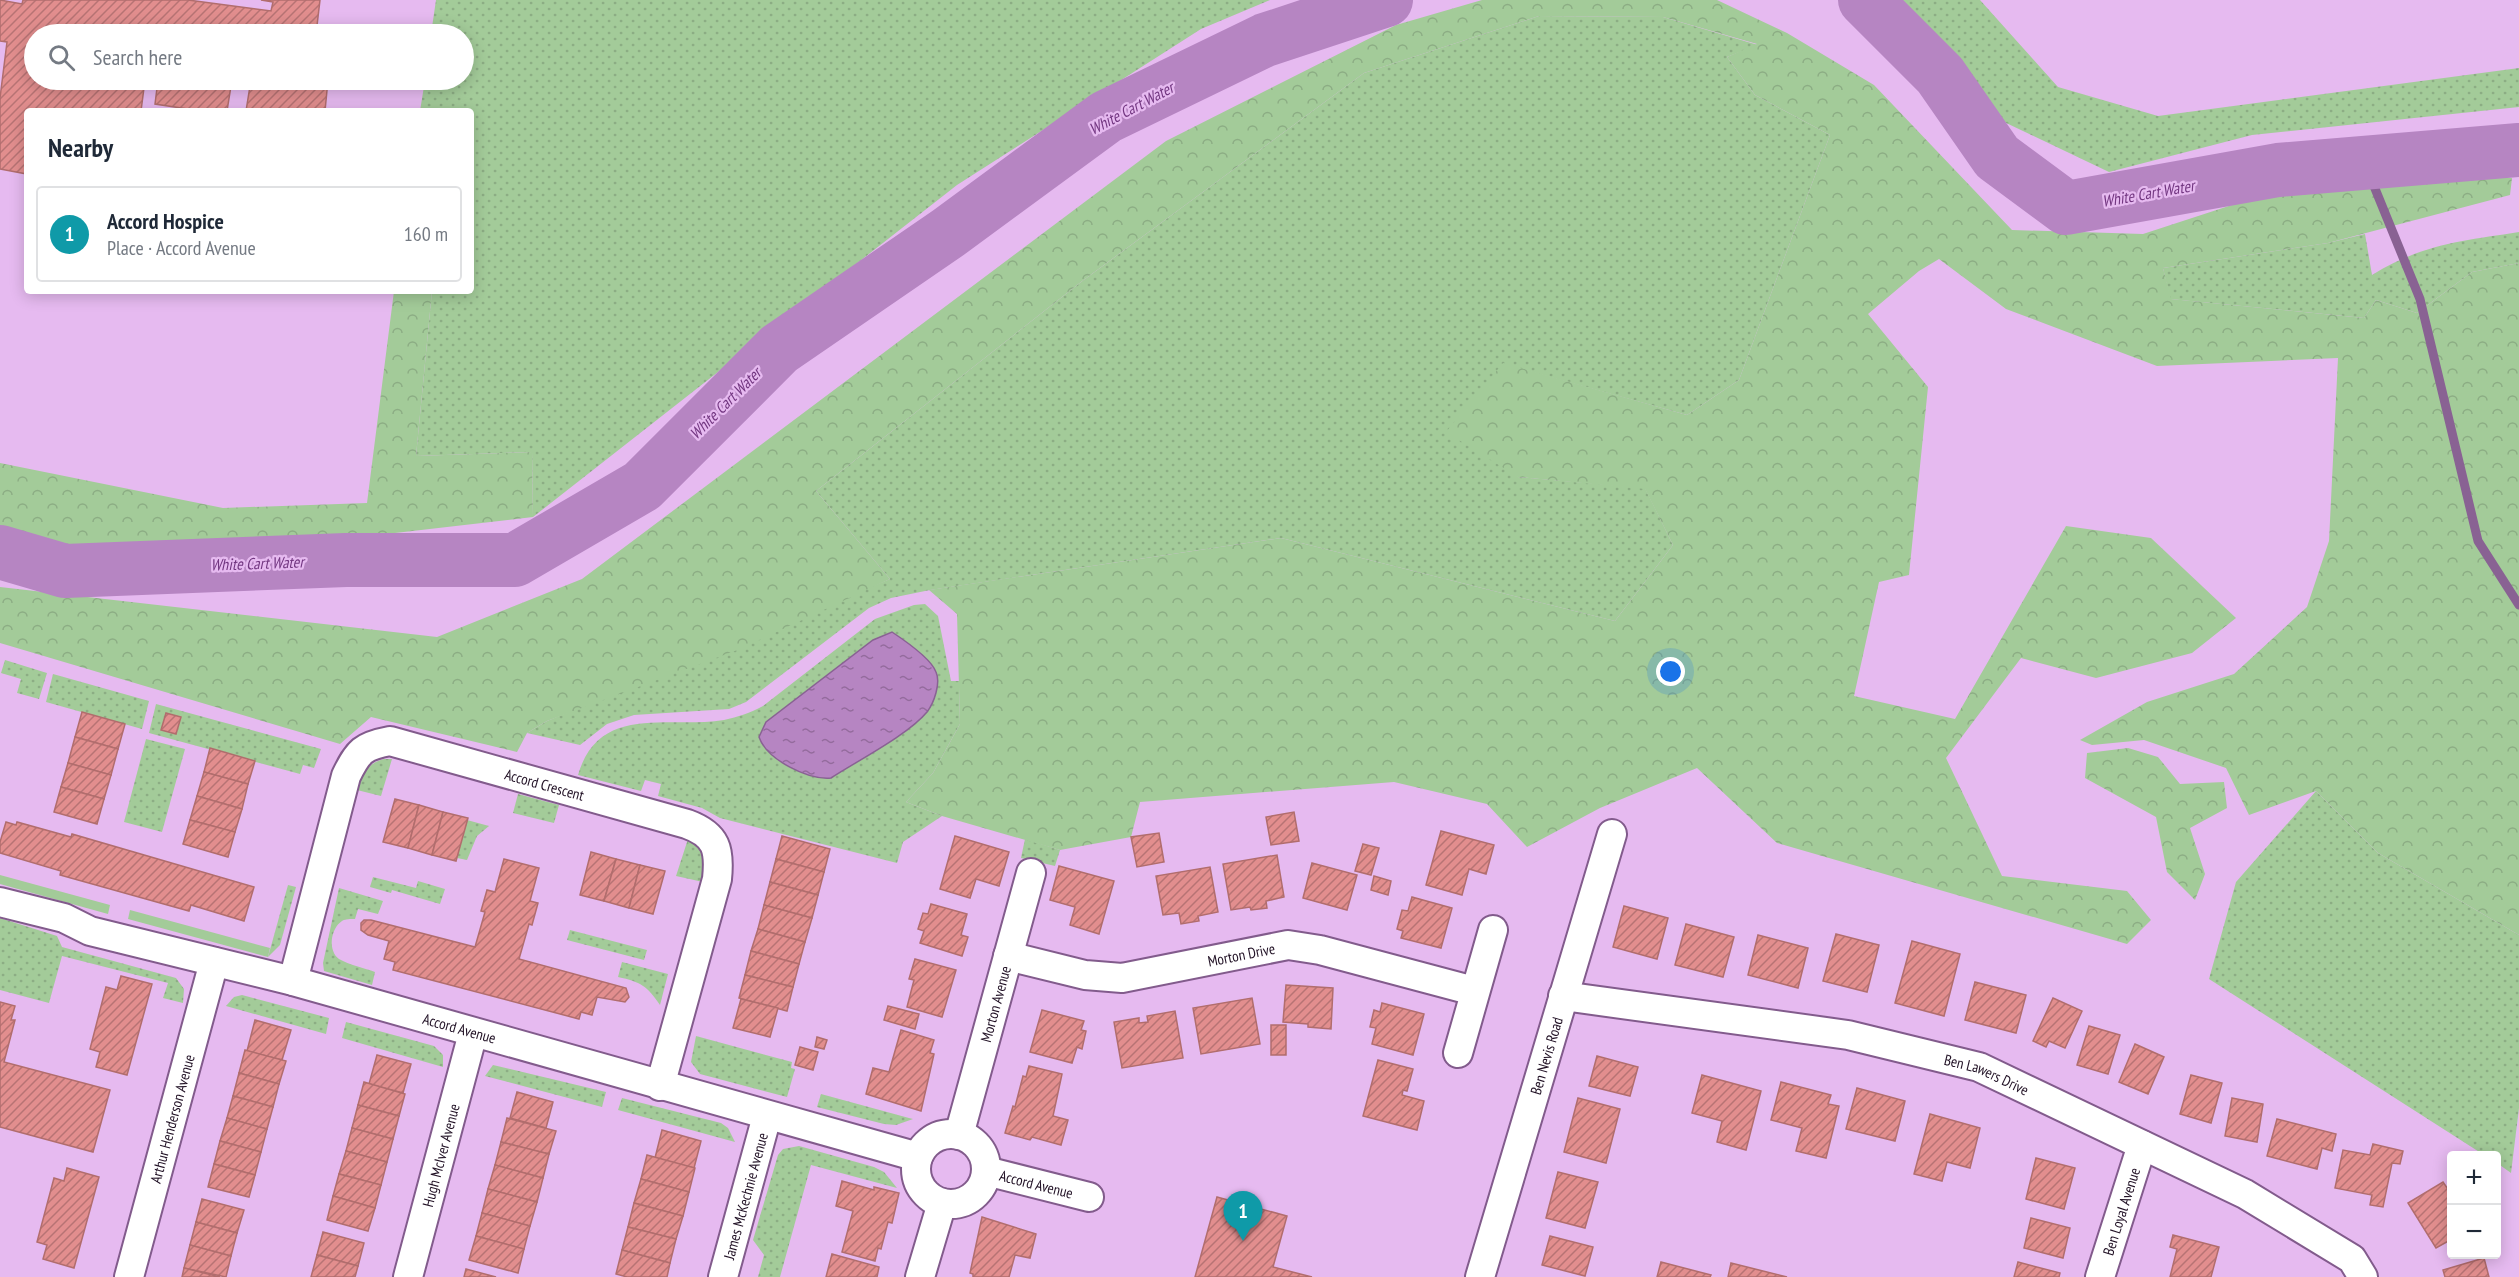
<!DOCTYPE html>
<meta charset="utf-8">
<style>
:root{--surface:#fff;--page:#f2f2f3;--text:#1f2937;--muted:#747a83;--line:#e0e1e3;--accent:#0f766e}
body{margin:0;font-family:"PT Sans Narrow",sans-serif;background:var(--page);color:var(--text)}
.controls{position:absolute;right:18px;bottom:18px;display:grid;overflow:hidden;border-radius:6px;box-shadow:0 3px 15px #0003}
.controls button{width:54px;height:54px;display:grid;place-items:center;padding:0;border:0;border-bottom:2px solid var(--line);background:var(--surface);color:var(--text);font:30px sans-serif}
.you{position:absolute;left:1671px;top:672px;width:21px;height:21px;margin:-15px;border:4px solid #fff;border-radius:50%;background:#1a73e8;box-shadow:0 0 0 9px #1a73e833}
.badge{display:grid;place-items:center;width:39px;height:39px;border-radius:50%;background:var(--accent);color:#fff;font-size:20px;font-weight:700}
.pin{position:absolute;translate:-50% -50px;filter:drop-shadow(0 2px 3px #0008)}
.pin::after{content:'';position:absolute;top:32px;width:21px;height:18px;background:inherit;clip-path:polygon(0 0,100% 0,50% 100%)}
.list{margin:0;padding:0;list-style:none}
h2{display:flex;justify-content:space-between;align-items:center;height:78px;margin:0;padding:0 24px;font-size:26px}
h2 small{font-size:20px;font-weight:400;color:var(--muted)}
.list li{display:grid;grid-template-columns:39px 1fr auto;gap:18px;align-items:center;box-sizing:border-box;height:96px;margin:0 12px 12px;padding:0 12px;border:2px solid var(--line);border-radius:6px}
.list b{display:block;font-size:22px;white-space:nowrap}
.list p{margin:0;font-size:20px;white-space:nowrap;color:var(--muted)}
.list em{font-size:20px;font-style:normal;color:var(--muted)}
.icon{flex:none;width:33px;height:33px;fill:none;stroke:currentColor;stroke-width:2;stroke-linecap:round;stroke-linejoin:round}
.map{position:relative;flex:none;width:2519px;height:1277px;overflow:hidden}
.search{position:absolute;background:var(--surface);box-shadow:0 3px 15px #0003;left:24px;top:24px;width:450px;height:66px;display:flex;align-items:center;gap:15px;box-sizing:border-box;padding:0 21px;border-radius:33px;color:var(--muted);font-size:22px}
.panel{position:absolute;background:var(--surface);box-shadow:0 3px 15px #0003;left:24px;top:108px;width:450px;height:186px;border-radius:6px}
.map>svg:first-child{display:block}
.grass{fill:url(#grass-dots);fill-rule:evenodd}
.forest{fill:url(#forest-crowns)}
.garden{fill:#a3cb99}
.water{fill:url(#water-ripples);stroke:#896293;stroke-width:1.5}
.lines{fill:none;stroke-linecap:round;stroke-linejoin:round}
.stream{stroke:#896293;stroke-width:9}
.river{stroke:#b685c2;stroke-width:54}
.building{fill:url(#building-hatch);stroke:#b16d6d;stroke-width:1.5}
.street-casing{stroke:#825b8c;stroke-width:32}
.street{stroke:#fff;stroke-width:28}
.labels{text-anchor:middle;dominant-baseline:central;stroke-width:4.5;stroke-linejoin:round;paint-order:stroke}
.street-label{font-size:15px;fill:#201024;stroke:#e6baf0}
.water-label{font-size:16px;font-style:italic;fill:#723680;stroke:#e6baf0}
</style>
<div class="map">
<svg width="2519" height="1277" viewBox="0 0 2519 1277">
<defs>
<pattern id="grass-dots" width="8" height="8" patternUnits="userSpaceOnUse" patternTransform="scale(1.5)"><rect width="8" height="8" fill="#a3cb99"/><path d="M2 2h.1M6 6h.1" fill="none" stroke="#8cad84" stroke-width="1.8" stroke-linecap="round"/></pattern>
<pattern id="forest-crowns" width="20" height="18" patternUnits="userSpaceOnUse" patternTransform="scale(1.5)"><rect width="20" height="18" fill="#a3cb99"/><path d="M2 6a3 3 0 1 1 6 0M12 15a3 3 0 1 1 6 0" fill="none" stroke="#8cad84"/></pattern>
<pattern id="water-ripples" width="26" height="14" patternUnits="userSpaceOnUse" patternTransform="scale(1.5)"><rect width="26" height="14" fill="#b685c2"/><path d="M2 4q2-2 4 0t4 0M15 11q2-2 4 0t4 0" fill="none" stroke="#946b9d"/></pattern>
<pattern id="building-hatch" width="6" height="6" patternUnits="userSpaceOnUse" patternTransform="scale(1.5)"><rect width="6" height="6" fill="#e28e8e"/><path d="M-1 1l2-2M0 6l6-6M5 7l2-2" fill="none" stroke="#b77374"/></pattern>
</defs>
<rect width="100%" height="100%" fill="#e6baf0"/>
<g class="grass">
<polygon points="436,0 1270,0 1201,29 957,185 533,517 532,452 416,456 432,291 471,291 471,111 420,111 425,80 464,80 464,34 431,34"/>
<polygon points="1894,0 1980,0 2058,87 2158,116 2519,68 2519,107 2252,135 2109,172 2002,121"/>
<polygon points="1539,16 1663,17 1758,45 1727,57 1755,95 1830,135 1739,380 1687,415 1503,364 1518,477 1645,488 1673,545 1615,621 1281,538 930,590 891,598 869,608 746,702 729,709 634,715 607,724 580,745 527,733 547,721 890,579 816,491 1081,282 1364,73"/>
<path d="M2519,232V263L2472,272L2417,313L2376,300L2364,318L2170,299L2163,268L2328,243L2365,234L2372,275C2422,244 2462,241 2519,232Z"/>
<path d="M925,604L938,616L951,681H959L960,724L933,773L906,802L942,816L903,842L897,863L720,818L702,808L658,796L661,784L645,780L641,791L578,775C599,703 668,729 724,720C738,717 750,713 763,706L875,619L914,605ZM873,640L928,711L898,735L831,778L759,738L766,722Z"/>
<polygon points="5,660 47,673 39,699 17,693 21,679 1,673"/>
<polygon points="53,674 149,701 142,729 46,702"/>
<polygon points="156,704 321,749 314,768 303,765 300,774 149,733"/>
<polygon points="146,739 185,749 162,832 124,822"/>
<path d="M384,759H392L381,796L357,790C363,773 366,764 384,759Z"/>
<polygon points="2316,791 2378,853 2519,935 2519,1108 2511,1173 2497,1163 2496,1156 2484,1155 2209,979 2236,882"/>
<polygon points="518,794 559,805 554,823 513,813"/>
<polygon points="467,820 489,826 477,836 467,860 457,858"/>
<path d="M688,839C709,853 706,859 703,882L676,876Z"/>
<polygon points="1025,839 1060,850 1055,866 1021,858"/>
<polygon points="373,877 416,888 418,881 445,889 440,904 392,890 391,893 370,887"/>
<polygon points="288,885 296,887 280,945 268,957"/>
<path d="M339,888L383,901L378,914L358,909L355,919C351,919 345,919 342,921C330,929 328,951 339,959C349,965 365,968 375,972L372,985L324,971L323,963Z"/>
<polygon points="0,918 57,936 62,947 176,978 184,989 183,1003 163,998 168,983 62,956 49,1003 0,990"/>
<polygon points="570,930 647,950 644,960 567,940"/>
<path d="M622,962L668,974L660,1005C647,986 641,982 618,977Z"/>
<polygon points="242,995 329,1018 326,1034 226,1006 234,997"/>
<polygon points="346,1022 434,1046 443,1055 443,1067 342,1038"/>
<polygon points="696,1036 792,1062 791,1068 795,1069 787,1097 700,1074 691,1062"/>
<polygon points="493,1065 606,1092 602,1107 485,1076"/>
<polygon points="821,1094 909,1118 913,1119 896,1125 884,1124 817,1107"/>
<polygon points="622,1098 721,1123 728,1128 735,1142 618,1110"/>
<polygon points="799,1146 874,1167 884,1172 897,1188 811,1165 780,1277 758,1277 764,1255 753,1240 778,1155 783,1149"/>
</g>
<g class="forest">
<polygon points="1482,0 1717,0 1787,33 1874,85 2012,230 2143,234 2287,187 2475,176 2512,178 2510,195 2328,243 2163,268 2171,299 2364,318 2376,300 2417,313 2472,272 2519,263 2519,935 2378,853 2316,791 2249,815 2226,768 2144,740 2092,745 2080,740 2147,702 2234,674 2307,607 2329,541 2338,358 2157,366 2006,309 1939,259 1919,271 1868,314 1928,387 1909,575 1879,582 1854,696 1955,719 2066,526 2151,538 2236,618 2192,653 2096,678 2021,658 1946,758 2002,876 2127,891 2151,920 2127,944 1777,843 1697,768 1600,808 1527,847 1487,804 1394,782 1140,802 1131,837 1060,850 942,816 906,802 933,773 960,724 957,614 929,590 1281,538 1615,621 1673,545 1645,489 1518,477 1446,432 1503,363 1687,415 1739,380 1830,135 1755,95 1727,57 1757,44 1663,17 1539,16 1364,73 1081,282 816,491 890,579 740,649 547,721 527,733 517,752 371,717 340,744 0,643 0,587 437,637 582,579 1166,141 1396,25"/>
<polygon points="394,291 432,291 416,456 532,452 533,517 231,552 73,546 0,528 0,463 223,508 367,503"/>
<polygon points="2128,748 2158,757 2180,784 2224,782 2227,808 2190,828 2205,874 2195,900 2167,872 2156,817 2085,778 2087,753"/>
</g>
<g class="garden">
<polygon points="0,875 110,905 108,914 0,884"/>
<polygon points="130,910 270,948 268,957 128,919"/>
</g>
<path class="water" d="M892,632C904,640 931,658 936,672C941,683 934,703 927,712C908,735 857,761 831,778C808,780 767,760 759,737L766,722L873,640Z"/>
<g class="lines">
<polyline class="stream" points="2365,164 2420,299 2478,541 2519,605"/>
<g class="river">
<polyline points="1865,0 1940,75 1997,157 2066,208 2278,170 2519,150"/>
<polyline points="0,552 65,571 346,560 515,560 642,486 779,349 948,233 1106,117 1265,40 1386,0"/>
</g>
</g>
<g class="building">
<polygon points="0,0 22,4 23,0 188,0 271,11 273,2 261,0 320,0 316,34 34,34 34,80 145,80 141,111 27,111 27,174 0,169 0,98 7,42 0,41"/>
<polygon points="158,80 328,80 325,111 246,111 250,86 231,86 227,111 201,111 155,104"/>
<polygon points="82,712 125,724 118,749 75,737"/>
<polygon points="166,713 181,717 176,734 161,730"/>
<polygon points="75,737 118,749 111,775 68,763"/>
<polygon points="210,748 255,761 248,784 204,772"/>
<polygon points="68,763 111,775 104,799 61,787"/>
<polygon points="204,772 248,784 242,809 197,796"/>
<polygon points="61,787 104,799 97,824 54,812"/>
<polygon points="197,796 242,809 235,832 190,820"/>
<polygon points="395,799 419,805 408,848 383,842"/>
<polygon points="419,805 443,812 432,855 408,848"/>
<polygon points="443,812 468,818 456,861 432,855"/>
<polygon points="1294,812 1299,841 1271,845 1266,817"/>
<polygon points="190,820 235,832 228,857 183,844"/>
<polygon points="6,822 16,825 17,822 71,837 72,834 254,887 244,921 191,905 189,911 60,875 61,871 0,853 0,842"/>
<polygon points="1441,831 1494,845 1486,874 1469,869 1462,895 1426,885"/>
<polygon points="1159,833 1164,862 1137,867 1131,837"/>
<polygon points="782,836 830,849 824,872 776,859"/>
<polygon points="955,836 1009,852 999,886 976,879 970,898 940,889"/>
<polygon points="1363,844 1379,848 1371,875 1355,871"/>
<polygon points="591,852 616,859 604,901 580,895"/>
<polygon points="1277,855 1284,897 1266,901 1267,908 1251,910 1250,907 1231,910 1223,864"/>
<polygon points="504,859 539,868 530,901 538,903 532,925 529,924 519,959 626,988 629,997 625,1002 597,997 592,1015 581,1012 579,1019 393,970 395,962 384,959 389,941 368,935 361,930 361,923 364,920 371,920 475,947 485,912 481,911 487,890 495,892"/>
<polygon points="616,859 640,865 629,908 604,901"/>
<polygon points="776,859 824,872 818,895 770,882"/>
<polygon points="1312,863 1357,875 1347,910 1303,898"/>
<polygon points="640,865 665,871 653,914 629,908"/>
<polygon points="1059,866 1114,881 1099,934 1070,925 1075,907 1050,900"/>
<polygon points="1210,867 1218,912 1198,916 1199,921 1181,924 1179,913 1163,915 1156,876"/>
<polygon points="1374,876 1391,881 1388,895 1371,890"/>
<polygon points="770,882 818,895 812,918 764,905"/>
<polygon points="1412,897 1452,908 1441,948 1401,938 1403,931 1397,929 1402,910 1408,911"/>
<polygon points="931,904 967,914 961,935 968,937 962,956 920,943 924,931 918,929 923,913 928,914"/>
<polygon points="764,905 812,918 805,942 758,929"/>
<polygon points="1624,906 1668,918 1657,959 1613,947"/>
<polygon points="1686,924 1734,937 1723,977 1675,965"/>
<polygon points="758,929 805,942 799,964 751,951"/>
<polygon points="1836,934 1879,945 1867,992 1823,981"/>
<polygon points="1758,935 1808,948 1798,988 1748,975"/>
<polygon points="1912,941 1960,954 1944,1016 1895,1003"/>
<polygon points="751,951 799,964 793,987 745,975"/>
<polygon points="915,959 956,970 942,1017 907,1007 914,980 909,979"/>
<polygon points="745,975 793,987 787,1011 739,998"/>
<polygon points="121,976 152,984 127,1075 96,1067 100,1052 90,1049 106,987 117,990"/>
<polygon points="1975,982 2026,995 2016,1033 1965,1020"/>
<polygon points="1286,985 1333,988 1331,1029 1308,1027 1308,1024 1283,1022"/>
<polygon points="1252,998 1260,1044 1201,1054 1193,1008"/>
<polygon points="2053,998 2082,1011 2065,1048 2049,1041 2046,1047 2033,1041"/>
<polygon points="741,999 778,1008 770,1037 733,1028"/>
<polygon points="0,1002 15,1006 11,1020 15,1020 4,1062 110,1090 93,1152 0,1127"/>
<polygon points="1382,1003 1424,1014 1413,1055 1372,1044 1376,1028 1370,1027 1374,1010 1380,1012"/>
<polygon points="888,1006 919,1014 915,1029 884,1020"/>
<polygon points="1042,1010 1084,1021 1081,1030 1086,1031 1082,1049 1077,1047 1072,1063 1030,1052"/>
<polygon points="1175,1011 1183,1058 1122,1068 1114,1022 1139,1018 1139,1023 1148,1022 1147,1016"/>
<polygon points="255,1020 291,1030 282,1060 247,1051"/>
<rect x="1271" y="1025" width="15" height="30"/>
<polygon points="2089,1026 2120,1035 2108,1074 2077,1065"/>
<polygon points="901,1030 934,1040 930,1053 934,1054 921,1111 866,1094 873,1068 889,1072"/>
<polygon points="817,1037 827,1040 824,1049 815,1047"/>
<polygon points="2135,1044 2164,1057 2148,1094 2119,1082"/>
<polygon points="800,1047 818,1052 813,1070 795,1065"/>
<polygon points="245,1050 286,1061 279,1084 239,1073"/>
<polygon points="377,1055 411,1064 403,1093 369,1084"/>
<polygon points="1597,1056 1638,1067 1630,1096 1589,1086"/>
<polygon points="1378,1060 1413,1069 1407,1091 1403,1090 1402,1095 1424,1101 1417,1130 1363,1116"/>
<polygon points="1029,1066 1062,1074 1053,1116 1068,1120 1061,1145 1032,1137 1030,1140 1005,1133 1013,1106 1015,1107 1023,1076 1026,1077"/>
<polygon points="239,1073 279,1084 273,1107 233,1096"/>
<polygon points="1702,1075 1761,1091 1746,1150 1717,1142 1722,1121 1692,1113"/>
<polygon points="2191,1075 2222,1083 2211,1123 2180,1114"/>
<polygon points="364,1082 405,1094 399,1116 358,1105"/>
<polygon points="1781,1082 1831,1095 1828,1104 1839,1106 1826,1158 1796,1151 1802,1128 1771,1120"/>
<polygon points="1857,1088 1905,1101 1895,1141 1846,1129"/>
<polygon points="517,1092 553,1102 546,1128 510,1118"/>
<polygon points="233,1096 273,1107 267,1129 227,1118"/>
<polygon points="1578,1098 1620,1109 1606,1163 1564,1152"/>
<polygon points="2232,1098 2263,1104 2257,1142 2225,1136"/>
<polygon points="358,1105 399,1116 393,1139 352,1128"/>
<polygon points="1930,1114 1980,1128 1970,1168 1947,1162 1942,1181 1914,1174"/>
<polygon points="227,1118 267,1129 261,1152 220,1141"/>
<polygon points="507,1118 556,1131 549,1154 501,1142"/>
<polygon points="2277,1119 2336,1134 2332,1151 2322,1148 2317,1169 2267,1156"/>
<polygon points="352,1128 393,1139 387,1162 346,1151"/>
<polygon points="662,1130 701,1141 694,1168 655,1158"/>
<polygon points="220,1141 261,1152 255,1175 214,1164"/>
<polygon points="501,1142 549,1154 543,1178 495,1165"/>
<polygon points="2373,1144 2403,1151 2400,1164 2392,1163 2383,1207 2370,1205 2372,1195 2335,1188 2343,1150 2370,1155"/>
<polygon points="346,1151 387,1162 381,1185 339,1174"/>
<polygon points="647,1155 695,1168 689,1192 641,1179"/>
<polygon points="2036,1158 2075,1168 2064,1209 2026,1199"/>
<polygon points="214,1164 255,1175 249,1197 208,1187"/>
<polygon points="495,1165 543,1178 537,1202 488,1189"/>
<polygon points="67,1168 99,1177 74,1268 43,1259 47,1245 37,1242 54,1178 64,1181"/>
<polygon points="1558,1172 1598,1182 1585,1228 1546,1218"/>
<polygon points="339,1174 381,1185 375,1208 333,1196"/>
<polygon points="641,1179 689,1192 683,1216 634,1203"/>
<polygon points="842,1181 874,1190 874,1187 899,1193 892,1223 888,1222 881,1249 878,1248 875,1261 842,1252 853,1211 836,1206"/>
<polygon points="2443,1182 2452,1195 2452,1239 2436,1248 2408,1203"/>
<polygon points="488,1189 537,1202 530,1226 482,1213"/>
<polygon points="333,1196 375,1208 368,1231 327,1220"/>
<polygon points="1217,1197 1287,1216 1273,1267 1312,1277 1195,1277"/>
<polygon points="202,1199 244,1210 237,1233 196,1222"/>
<polygon points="634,1203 683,1216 676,1239 628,1227"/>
<polygon points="482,1213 530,1226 524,1249 476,1236"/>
<polygon points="982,1217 1036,1234 1030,1258 1015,1255 1009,1277 973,1277 973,1274 970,1273"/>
<polygon points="2031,1218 2070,1228 2063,1258 2024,1248"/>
<polygon points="196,1222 237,1233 231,1256 190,1245"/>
<polygon points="628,1227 676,1239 670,1263 622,1250"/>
<polygon points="323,1232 364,1243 358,1266 317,1255"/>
<polygon points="2173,1235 2219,1247 2211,1277 2170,1277 2177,1249 2170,1247"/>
<polygon points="476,1236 524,1249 518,1273 469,1260"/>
<polygon points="1550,1236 1593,1247 1585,1276 1542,1265"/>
<polygon points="190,1245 231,1256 226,1277 184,1268"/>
<polygon points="622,1250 670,1263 667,1277 627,1277 616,1274"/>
<polygon points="832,1254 879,1267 877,1277 826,1277"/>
<polygon points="317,1255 358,1266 355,1277 311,1277"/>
<polygon points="2484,1258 2489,1277 2445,1277 2443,1270"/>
<polygon points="1661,1262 1711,1275 1710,1277 1657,1277"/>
<polygon points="2018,1262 2060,1273 2059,1277 2014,1277"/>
<polygon points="1731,1263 1787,1277 1728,1277"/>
<polygon points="184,1268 220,1277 182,1277"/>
<polygon points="466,1269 496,1277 464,1277"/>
</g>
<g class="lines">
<g class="street-casing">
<g id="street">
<path id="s1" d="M0,902L64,918L90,931L293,981L918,1157"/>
<path id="s2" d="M1008,956L1085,975L1122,978L1288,945L1320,950L1474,991"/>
<path id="s3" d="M293,981L346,776C358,751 363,746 390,741L687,824C717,835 720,850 717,879L660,1086"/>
<path id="s4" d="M1563,996L1848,1035L1979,1067L2245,1194L2352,1259L2363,1277"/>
<polyline points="1458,1053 1493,930"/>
<circle cx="951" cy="1169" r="35"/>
<path id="s5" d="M959,1135L1031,873"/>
<path id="s6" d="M986,1171L1089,1197"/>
<path id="s7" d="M129,1277L214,962"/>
<path id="s8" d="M408,1277L473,1033"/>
<path id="s9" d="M723,1277L767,1116"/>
<polyline points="920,1277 942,1203"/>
<path id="s10" d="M1480,1277L1612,834"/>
<path id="s11" d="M2100,1277L2142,1145"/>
</g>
</g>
<use href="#street" class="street"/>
</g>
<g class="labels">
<g class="street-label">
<text stroke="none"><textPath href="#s3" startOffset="432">Accord Crescent</textPath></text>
<text stroke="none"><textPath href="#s2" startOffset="238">Morton Drive</textPath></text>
<text stroke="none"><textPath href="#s5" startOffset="136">Morton Avenue</textPath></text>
<text stroke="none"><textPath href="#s1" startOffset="477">Accord Avenue</textPath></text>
<text stroke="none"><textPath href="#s10" startOffset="231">Ben Nevis Road</textPath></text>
<text stroke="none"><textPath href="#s4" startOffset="432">Ben Lawers Drive</textPath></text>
<text stroke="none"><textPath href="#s7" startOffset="164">Arthur Henderson Avenue</textPath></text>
<text stroke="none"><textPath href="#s8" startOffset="126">Hugh McIver Avenue</textPath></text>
<text stroke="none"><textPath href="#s6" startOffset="52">Accord Avenue</textPath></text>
<text stroke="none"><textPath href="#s9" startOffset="84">James McKechnie Avenue</textPath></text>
<text stroke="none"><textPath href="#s11" startOffset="69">Ben Loyal Avenue</textPath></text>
</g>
<g class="water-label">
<text transform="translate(1131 108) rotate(-28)">White Cart Water</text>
<text transform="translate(2148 193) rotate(-10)">White Cart Water</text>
<text transform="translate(725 403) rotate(-45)">White Cart Water</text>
<text transform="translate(257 563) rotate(-2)">White Cart Water</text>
</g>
</g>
</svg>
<div class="controls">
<button>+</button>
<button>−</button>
</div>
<div class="you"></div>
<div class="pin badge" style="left:1243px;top:1241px;background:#0f9aa8">1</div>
<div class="search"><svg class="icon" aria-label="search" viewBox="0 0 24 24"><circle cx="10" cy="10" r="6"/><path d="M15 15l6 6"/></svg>Search here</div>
<section class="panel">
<h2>Nearby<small></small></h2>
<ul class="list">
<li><span class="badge" style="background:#0f9aa8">1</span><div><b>Accord Hospice</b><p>Place · Accord Avenue</p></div><em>160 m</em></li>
</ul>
</section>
</div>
